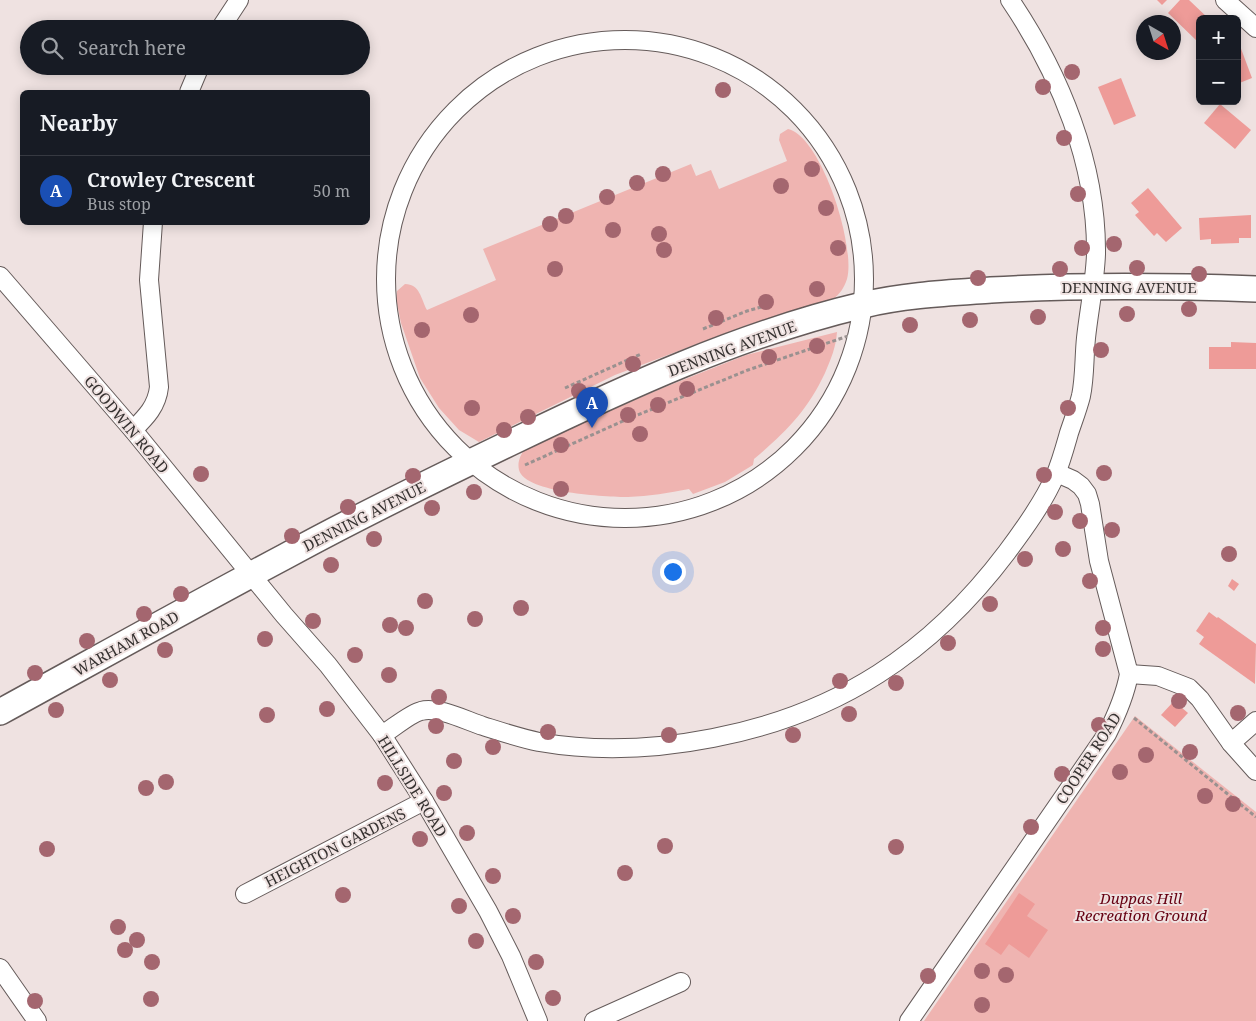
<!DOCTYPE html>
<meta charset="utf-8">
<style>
:root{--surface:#171b24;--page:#242831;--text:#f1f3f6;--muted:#9ea1a6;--line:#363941;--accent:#2a8c40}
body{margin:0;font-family:"Noto Serif",serif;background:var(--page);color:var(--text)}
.controls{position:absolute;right:15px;top:15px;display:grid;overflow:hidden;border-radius:8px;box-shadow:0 2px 12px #0003}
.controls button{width:45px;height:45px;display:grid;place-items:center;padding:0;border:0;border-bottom:1px solid var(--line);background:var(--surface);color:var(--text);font:25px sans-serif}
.compass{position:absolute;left:1136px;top:15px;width:45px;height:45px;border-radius:50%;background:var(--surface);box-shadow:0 2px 12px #0003;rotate:141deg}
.you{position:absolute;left:672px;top:571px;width:18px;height:18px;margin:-12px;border:4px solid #fff;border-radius:50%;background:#1a73e8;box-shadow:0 0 0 8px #1a73e833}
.badge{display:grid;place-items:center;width:32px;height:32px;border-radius:50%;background:var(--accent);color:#fff;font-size:16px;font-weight:700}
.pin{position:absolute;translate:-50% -41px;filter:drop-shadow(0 1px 2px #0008)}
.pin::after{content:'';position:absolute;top:26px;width:18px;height:15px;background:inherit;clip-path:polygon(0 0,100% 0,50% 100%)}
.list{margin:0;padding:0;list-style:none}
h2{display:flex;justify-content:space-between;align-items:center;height:65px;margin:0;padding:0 20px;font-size:21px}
h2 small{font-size:16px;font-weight:400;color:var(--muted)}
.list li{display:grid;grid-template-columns:32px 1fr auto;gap:15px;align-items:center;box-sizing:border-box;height:70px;padding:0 20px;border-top:1px solid var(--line)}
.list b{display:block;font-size:19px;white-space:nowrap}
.list p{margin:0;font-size:16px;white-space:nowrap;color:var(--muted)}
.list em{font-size:16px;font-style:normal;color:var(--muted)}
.icon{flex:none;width:28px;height:28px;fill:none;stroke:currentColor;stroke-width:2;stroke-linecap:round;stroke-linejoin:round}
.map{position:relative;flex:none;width:1256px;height:1021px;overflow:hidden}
.search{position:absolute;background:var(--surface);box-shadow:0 2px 12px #0003;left:20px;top:20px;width:350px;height:55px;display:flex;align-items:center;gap:12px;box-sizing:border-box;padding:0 18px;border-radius:28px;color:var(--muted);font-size:19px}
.panel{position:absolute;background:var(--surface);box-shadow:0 2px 12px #0003;left:20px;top:90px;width:350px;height:135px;border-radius:8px}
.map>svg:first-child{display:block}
.green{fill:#efb4b1}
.building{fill:#ee9b98}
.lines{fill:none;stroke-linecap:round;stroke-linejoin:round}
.street-casing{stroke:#655b5a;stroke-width:20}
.secondary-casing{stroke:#655b5a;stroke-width:28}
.path{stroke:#9a9190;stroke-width:3;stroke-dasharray:4 2.5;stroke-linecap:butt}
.street{stroke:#fff;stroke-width:18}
.secondary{stroke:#fff;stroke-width:25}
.tree{fill:#a4666f}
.labels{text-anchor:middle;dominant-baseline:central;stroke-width:4;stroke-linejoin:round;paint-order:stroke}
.street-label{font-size:15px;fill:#363231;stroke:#efe2e1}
.park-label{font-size:15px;font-style:italic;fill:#660012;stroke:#efe2e1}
</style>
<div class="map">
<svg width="1256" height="1021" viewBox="0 0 1256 1021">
<rect width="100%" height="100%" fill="#efe2e1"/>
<g class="green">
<path d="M788,129C822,137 856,247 847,279C844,288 840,294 832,300L747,325L615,375L479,442L459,430L439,408L420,378L401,323L396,299L397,291L405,284C420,284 421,299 427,310L496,280L483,249L691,164L696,176L711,170L719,189L787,161L779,140L780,134Z"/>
<path d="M837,332C836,347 831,359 825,373C807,411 786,432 754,459L753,465L725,482L693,494L689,489C669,493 649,496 628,497C607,497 525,493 519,470C517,461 521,455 525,448L660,389L746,355Z"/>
<polygon points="1135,716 1256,812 1256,1021 924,1021"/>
</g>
<g class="building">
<polygon points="1157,0 1167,0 1162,5"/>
<polygon points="1180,0 1189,0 1209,19 1200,19 1200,39 1197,41 1168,13"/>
<polygon points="1237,38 1252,78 1237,84"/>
<polygon points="1121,78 1136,116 1114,125 1098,87"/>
<polygon points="1220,104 1251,130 1235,149 1204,123"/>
<polygon points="1148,188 1182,228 1166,242 1157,233 1154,236 1135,215 1139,212 1131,203"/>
<polygon points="1251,215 1251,238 1239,238 1239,243 1211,244 1211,239 1200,240 1199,218"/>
<polygon points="1231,342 1256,343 1256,369 1209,369 1209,347 1231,347"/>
<polygon points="1232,579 1239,584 1234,591 1228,586"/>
<polygon points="1209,612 1217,618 1218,617 1256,644 1255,684 1199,644 1204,637 1196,631"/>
<polygon points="1174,701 1188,713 1175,727 1161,715"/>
<polygon points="1019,893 1035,904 1027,916 1048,930 1029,958 1009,944 1001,955 985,944"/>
</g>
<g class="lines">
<g class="street-casing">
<g id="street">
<polyline points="1225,0 1256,28"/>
<polyline points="220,29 239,0"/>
<circle cx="625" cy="279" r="239"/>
<polyline points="189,92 200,66"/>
<polyline points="0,276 133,430 284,615 328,665 382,735 424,801 488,911 511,956 538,1021"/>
<path d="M133,430C146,417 157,406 159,387L149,280L153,222"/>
<polyline points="1129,674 1158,676 1189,688 1200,699 1231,743 1256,771"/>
<path d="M382,735C392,729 411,713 421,711C438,706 467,721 483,726C502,732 520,738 539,742C596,752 657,749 713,738C838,714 931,653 1007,552C1025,528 1043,503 1055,476C1061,462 1065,447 1069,433C1073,421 1078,408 1081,396C1085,377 1084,357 1086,338C1089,310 1095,282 1096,254C1097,164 1060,74 1010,0"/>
<polyline points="1231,743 1256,721"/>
<polyline points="245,894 424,801"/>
<polyline points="0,968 37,1021"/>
<polyline points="594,1021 681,982"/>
<path d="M909,1021L1107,734C1117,714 1125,696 1129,674L1099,561L1090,504L1087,494L1081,486L1073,480L1057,473"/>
</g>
</g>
<g class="secondary-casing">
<path id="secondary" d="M0,712C95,660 190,607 286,556C359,516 435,479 510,443C624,388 740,334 863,305C905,295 949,293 991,290C1080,285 1168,286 1256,289"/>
</g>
<g class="path">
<polyline points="703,329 747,311 772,304"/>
<polyline points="565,388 641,354"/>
<polyline points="525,465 623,421 748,370 851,335"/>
<polyline points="1134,718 1256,817"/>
</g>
<use href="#street" class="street"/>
<use href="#secondary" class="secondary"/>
</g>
<g class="tree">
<circle cx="1072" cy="72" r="8"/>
<circle cx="1043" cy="87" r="8"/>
<circle cx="723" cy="90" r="8"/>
<circle cx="1064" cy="138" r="8"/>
<circle cx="812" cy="169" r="8"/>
<circle cx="663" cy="174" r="8"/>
<circle cx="637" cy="183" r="8"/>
<circle cx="781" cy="186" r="8"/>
<circle cx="1078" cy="194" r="8"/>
<circle cx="607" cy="197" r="8"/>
<circle cx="826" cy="208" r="8"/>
<circle cx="566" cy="216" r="8"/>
<circle cx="550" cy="224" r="8"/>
<circle cx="613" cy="230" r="8"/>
<circle cx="659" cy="234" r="8"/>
<circle cx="1114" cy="244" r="8"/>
<circle cx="838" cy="248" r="8"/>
<circle cx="1082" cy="248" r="8"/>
<circle cx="664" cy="250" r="8"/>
<circle cx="1137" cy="268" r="8"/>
<circle cx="555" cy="269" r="8"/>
<circle cx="1060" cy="269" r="8"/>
<circle cx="1199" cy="274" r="8"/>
<circle cx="978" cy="278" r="8"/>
<circle cx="817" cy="289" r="8"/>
<circle cx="766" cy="302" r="8"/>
<circle cx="1189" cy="309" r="8"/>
<circle cx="1127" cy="314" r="8"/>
<circle cx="471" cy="315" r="8"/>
<circle cx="1038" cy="317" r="8"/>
<circle cx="716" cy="318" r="8"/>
<circle cx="970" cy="320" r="8"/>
<circle cx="910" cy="325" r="8"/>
<circle cx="422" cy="330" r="8"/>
<circle cx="817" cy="346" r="8"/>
<circle cx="1101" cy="350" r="8"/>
<circle cx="769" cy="357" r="8"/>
<circle cx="633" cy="364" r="8"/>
<circle cx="687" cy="389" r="8"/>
<circle cx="579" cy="391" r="8"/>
<circle cx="658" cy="405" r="8"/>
<circle cx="472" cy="408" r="8"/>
<circle cx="1068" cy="408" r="8"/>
<circle cx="628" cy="415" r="8"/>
<circle cx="528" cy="417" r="8"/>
<circle cx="504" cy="430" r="8"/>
<circle cx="640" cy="434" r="8"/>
<circle cx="561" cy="445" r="8"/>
<circle cx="1104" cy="473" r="8"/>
<circle cx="201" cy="474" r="8"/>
<circle cx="1044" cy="475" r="8"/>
<circle cx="413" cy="476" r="8"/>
<circle cx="561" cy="489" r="8"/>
<circle cx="474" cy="492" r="8"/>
<circle cx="348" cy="507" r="8"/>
<circle cx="432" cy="508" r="8"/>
<circle cx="1055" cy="512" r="8"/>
<circle cx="1080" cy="521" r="8"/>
<circle cx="1112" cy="530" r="8"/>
<circle cx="292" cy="536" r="8"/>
<circle cx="374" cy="539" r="8"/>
<circle cx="1063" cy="549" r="8"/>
<circle cx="1229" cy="554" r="8"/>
<circle cx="1025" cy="559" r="8"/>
<circle cx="331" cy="565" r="8"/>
<circle cx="1090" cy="581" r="8"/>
<circle cx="181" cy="594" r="8"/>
<circle cx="425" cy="601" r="8"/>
<circle cx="990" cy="604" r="8"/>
<circle cx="521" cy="608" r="8"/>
<circle cx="144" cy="614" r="8"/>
<circle cx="475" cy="619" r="8"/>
<circle cx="313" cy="621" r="8"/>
<circle cx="390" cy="625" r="8"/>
<circle cx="406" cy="628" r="8"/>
<circle cx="1103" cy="628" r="8"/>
<circle cx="265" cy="639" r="8"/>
<circle cx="87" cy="641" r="8"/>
<circle cx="948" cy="643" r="8"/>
<circle cx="1103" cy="649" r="8"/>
<circle cx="165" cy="650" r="8"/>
<circle cx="355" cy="655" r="8"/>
<circle cx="35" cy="673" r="8"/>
<circle cx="389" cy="675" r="8"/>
<circle cx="110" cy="680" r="8"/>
<circle cx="840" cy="681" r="8"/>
<circle cx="896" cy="683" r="8"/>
<circle cx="439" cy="697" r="8"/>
<circle cx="1179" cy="701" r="8"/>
<circle cx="327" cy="709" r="8"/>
<circle cx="56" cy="710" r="8"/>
<circle cx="1238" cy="713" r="8"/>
<circle cx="849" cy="714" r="8"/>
<circle cx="267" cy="715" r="8"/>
<circle cx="1099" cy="725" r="8"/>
<circle cx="436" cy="726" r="8"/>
<circle cx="548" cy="732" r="8"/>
<circle cx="669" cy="735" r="8"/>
<circle cx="793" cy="735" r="8"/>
<circle cx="493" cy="747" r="8"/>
<circle cx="1190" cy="752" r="8"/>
<circle cx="1146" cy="755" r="8"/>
<circle cx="454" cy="761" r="8"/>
<circle cx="1120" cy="772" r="8"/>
<circle cx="1062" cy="774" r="8"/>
<circle cx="166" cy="782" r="8"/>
<circle cx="385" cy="783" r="8"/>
<circle cx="146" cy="788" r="8"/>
<circle cx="444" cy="793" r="8"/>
<circle cx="1205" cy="796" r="8"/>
<circle cx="1233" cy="804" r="8"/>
<circle cx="1031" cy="827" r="8"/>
<circle cx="467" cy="833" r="8"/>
<circle cx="420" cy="839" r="8"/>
<circle cx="665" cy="846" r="8"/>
<circle cx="896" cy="847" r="8"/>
<circle cx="47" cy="849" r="8"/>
<circle cx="625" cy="873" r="8"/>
<circle cx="493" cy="876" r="8"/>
<circle cx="343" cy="895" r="8"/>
<circle cx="459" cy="906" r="8"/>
<circle cx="513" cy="916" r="8"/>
<circle cx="118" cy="927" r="8"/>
<circle cx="137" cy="940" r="8"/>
<circle cx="476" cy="941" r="8"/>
<circle cx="125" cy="950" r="8"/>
<circle cx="152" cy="962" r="8"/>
<circle cx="536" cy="962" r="8"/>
<circle cx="982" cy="971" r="8"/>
<circle cx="1006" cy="975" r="8"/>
<circle cx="928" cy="976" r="8"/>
<circle cx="553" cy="998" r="8"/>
<circle cx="151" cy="999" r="8"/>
<circle cx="35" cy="1001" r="8"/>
<circle cx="982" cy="1005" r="8"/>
</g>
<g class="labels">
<g class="street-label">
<text x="1129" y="287">DENNING AVENUE</text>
<text transform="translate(732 348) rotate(-20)">DENNING AVENUE</text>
<text transform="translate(127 424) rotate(50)">GOODWIN ROAD</text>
<text transform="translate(364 516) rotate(-27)">DENNING AVENUE</text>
<text transform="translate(126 643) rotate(-29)">WARHAM ROAD</text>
<text transform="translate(1088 758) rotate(-57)">COOPER ROAD</text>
<text transform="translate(413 786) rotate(58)">HILLSIDE ROAD</text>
<text transform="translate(335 847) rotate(-27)">HEIGHTON GARDENS</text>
</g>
<g class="park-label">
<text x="1141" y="898">Duppas Hill<tspan x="1141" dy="17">Recreation Ground</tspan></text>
</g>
</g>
</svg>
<div class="controls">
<button>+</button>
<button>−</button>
</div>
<svg class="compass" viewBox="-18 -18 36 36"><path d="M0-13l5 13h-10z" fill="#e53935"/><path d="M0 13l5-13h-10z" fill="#9ea1a6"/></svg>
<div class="you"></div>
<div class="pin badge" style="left:592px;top:428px;background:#1a4fb4">A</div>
<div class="search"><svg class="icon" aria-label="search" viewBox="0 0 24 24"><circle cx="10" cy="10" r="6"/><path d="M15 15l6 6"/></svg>Search here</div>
<section class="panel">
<h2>Nearby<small></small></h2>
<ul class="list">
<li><span class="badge" style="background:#1a4fb4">A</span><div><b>Crowley Crescent</b><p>Bus stop</p></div><em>50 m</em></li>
</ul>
</section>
</div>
